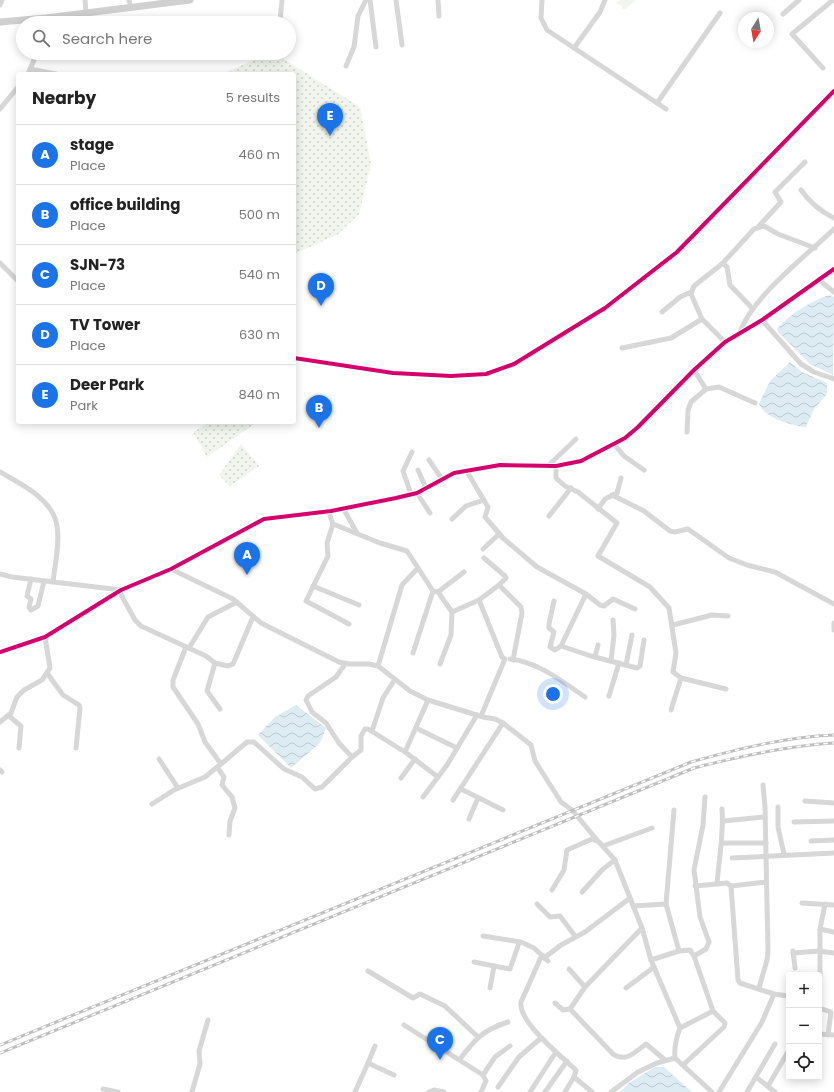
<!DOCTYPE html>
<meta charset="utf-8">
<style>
:root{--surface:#fff;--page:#f6f6f6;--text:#222;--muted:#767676;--line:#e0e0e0;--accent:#1a73e8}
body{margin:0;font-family:Poppins,sans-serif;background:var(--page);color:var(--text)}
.controls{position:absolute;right:12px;bottom:12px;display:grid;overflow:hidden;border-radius:4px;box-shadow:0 2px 10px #0003}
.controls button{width:36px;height:36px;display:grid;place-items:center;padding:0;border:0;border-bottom:1px solid var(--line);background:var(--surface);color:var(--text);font:20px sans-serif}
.compass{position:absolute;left:738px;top:12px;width:36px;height:36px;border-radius:50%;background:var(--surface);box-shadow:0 2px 10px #0003;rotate:191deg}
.you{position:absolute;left:553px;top:694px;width:14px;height:14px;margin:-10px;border:3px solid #fff;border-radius:50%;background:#1a73e8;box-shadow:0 0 0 6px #1a73e833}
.badge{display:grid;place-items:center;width:26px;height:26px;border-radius:50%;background:var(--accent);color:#fff;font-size:13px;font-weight:700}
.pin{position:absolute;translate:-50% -33px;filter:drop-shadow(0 1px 2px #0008)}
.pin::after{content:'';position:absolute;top:21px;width:14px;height:12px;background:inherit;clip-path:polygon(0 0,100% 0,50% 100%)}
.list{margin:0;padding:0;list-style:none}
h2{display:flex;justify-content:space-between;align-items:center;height:52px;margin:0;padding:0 16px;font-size:17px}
h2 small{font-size:13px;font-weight:400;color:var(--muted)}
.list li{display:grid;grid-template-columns:26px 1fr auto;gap:12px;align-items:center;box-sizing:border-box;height:60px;padding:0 16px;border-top:1px solid var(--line)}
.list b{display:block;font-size:15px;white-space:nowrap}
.list p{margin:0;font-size:13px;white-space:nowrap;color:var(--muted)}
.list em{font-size:13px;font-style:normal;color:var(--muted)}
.icon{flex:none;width:22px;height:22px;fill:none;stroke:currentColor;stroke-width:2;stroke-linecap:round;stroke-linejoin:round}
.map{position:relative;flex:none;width:834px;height:1092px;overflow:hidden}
.search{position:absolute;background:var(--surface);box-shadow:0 2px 10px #0003;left:16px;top:16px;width:280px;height:44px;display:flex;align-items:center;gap:10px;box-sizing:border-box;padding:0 14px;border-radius:22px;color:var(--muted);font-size:15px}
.panel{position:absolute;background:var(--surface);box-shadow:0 2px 10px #0003;left:16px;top:72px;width:280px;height:352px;border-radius:4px}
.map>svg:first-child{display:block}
.grass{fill:url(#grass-dots)}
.garden{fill:#f1f5ed}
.water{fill:url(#water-waves)}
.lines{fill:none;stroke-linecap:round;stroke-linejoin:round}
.street{stroke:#d7d7d7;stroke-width:5}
.secondary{stroke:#d0d0d0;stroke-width:7}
.rail-casing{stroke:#bebebe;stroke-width:3}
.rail{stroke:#fff;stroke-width:1.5;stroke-dasharray:4.5;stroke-linecap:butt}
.cycleway-casing{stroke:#fff;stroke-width:6}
.cycleway{stroke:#d6006c;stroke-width:4}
</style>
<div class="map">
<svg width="834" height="1092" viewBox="0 0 834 1092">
<defs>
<pattern id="grass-dots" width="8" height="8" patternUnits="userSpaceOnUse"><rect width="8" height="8" fill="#f1f5ed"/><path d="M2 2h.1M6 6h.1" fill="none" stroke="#cfd2cc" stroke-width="1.8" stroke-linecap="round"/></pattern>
<pattern id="water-waves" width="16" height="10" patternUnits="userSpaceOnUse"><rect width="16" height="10" fill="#ddebf3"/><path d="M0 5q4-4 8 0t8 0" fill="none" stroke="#becad1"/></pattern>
</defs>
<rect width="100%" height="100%" fill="#fff"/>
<g class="grass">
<polygon points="271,53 274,53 360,107 371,164 359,214 337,235 294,254 294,74 222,74"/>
<polygon points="210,422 257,422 207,457 193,432"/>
<polygon points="241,444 259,466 230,486 219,475"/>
</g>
<polygon class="garden" points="621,0 636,0 625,9 622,9 622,6 615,3"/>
<g class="water">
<path d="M829,295L834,297L833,375L810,364L778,332L777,329C789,314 811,301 829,295Z"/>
<path d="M790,362L802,372L827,383V394L814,409L806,427C792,426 765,418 759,404L770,381Z"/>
<polygon points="296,705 326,728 320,743 291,768 258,735 275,717"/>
<polygon points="655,1067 664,1067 692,1092 620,1092 629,1083"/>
</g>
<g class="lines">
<g class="street">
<polyline points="85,0 86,12"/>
<polyline points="129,0 131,8"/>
<polyline points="370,0 376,47"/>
<polyline points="396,0 402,45"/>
<polyline points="438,0 439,16"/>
<polyline points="542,0 541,18 547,30 666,109"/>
<polyline points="0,5 2,0"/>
<polyline points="783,14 799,0"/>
<polyline points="280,21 282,0"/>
<polyline points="574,48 600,12 605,0"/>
<polyline points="346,66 354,47 358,16 366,0"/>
<polyline points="823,68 792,34 833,0"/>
<polyline points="30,69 56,74"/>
<polyline points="28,74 37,53"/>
<polyline points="657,103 720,13"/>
<polyline points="0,109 18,87"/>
<path d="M801,190C810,203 820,211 834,218"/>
<polyline points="759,226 781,202 775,192 805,162"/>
<polyline points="0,263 18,281"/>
<polyline points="723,263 727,267 730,285 753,309"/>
<polyline points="819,280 834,292"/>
<polyline points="662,312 680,297 691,292"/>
<polyline points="762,320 801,364 814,372 834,379"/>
<path d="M740,332C753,296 806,256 834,229"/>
<polyline points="725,342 702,319 691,294 694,286 723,263 754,229 764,226 778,234 815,248"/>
<polyline points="622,348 671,338 702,319"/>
<polyline points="294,358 393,373 451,376 486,374 514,364 605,308 677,252 834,91"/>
<polyline points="694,370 706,389"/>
<polyline points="687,432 688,410 691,402 706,389 719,387 755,403"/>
<polyline points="614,444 624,456 644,470"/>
<polyline points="429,460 442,479"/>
<polyline points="548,466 576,439"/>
<polyline points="556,466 556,478 565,486 578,492 617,523 598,556 650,587 669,608 676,653 673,672 681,678 671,710"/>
<polyline points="418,470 426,488"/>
<polyline points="466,470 488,507 485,517 503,538 537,567 586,594 600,605 604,606 613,599 635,609"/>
<path d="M0,472C21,484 53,499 57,526C60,543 55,564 53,582"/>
<polyline points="417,493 430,513"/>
<polyline points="411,494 403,471 412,452"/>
<polyline points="612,495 644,511 670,531 675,532 688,529 729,558 747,565 775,572 834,604"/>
<polyline points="343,508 357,533"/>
<polyline points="598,509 605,499 617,493 621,478"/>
<polyline points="328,510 333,524 380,543 407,551 433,591 438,592 452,612 451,635 440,664"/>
<polyline points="549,516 571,488"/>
<polyline points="452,519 466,506 484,500"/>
<polyline points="333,524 327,543 328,556 306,601 349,624"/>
<polyline points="483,549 499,534"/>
<polyline points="484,558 505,576 506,578 499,585 521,607 522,613 513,660"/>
<polyline points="171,569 233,599 261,623 339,662 349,664 369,664 378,666 410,691 428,700 483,717 495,719 503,723 531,745 535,761 561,802 572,810 597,840"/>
<polyline points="0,574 12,577 121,590"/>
<polyline points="31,579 27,596 31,599 29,607 31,610 38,606 44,581"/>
<polyline points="313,586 359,605"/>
<polyline points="119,591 135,620 141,626 206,656 215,663 228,666 233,664 253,617"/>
<polyline points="438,592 464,572"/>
<polyline points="586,594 561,646 591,656 637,668 640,666 644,640"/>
<polyline points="479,600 502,657 505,659 481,716"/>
<polyline points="554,601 549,624 549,628 554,632 550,647 555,650 561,646"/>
<polyline points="452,612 479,600 499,585"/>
<polyline points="834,623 834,630"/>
<polyline points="673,625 712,615 728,616"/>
<polyline points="189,648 208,617 237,602"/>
<polyline points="0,652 45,637 121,590 171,569 264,519 331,511 396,498 417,493 454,473 500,465 556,466 581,461 625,438 638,427 694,370 725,342 762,320 834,269"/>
<polyline points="413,653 433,591"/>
<polyline points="595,657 598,645"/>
<path d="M510,659C538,662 562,681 585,697"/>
<polyline points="611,661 614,635 613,620"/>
<polyline points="215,663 207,691 220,709"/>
<polyline points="626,665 632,635"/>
<polyline points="378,666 402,585 417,569"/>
<polyline points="47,673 63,695 79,705 80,708 76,748"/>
<polyline points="681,678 726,689"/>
<polyline points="609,696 619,663"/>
<polyline points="9,716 21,726 19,748"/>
<polyline points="0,722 11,713 17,697 24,690 42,680 50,668 45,637"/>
<polyline points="416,728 457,748"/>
<polyline points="372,731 383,698 395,679"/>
<polyline points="405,752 428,700"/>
<polyline points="352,757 361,750 361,736 365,729 368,729 405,752 438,777"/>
<polyline points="159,759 178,788"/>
<polyline points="221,764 247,742 254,742 284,769 302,777 315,789 322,787 352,757 339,743 326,723 312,712 306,700 308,696 336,677 345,664"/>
<polyline points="217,767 224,777 222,785 232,797 235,808 230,821 229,835"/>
<polyline points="0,770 2,772"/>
<polyline points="401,778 415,759"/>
<polyline points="461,789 503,810"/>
<polyline points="423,797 447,765 477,715"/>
<polyline points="453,800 503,723"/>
<polyline points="805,801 834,803"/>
<polyline points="152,804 174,790 205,777 221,764 205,742 198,724 173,687 173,680 186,647"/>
<polyline points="778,807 778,827 784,854"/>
<polyline points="674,810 666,904 679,951"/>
<polyline points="469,819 478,798"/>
<polyline points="723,821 765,817"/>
<polyline points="794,822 834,821"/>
<polyline points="811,841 834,840"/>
<polyline points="722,843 766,843"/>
<polyline points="603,846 652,828"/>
<polyline points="732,858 834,853"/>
<path d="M717,884C719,858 724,834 722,809"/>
<polyline points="695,886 727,883 731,886 738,980 740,983 774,994 788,996"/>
<polyline points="731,886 766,882"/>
<polyline points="552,890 564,870 567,850 592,839 599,842 615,860 642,928 651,960 680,1028"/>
<polyline points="582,892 603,869 615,860"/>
<polyline points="802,903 834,905"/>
<polyline points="537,904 550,917 560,916 575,936"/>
<polyline points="633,906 666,904"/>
<polyline points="820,929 834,932"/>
<polyline points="483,936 521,942 534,948 548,961"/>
<polyline points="793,951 795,968"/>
<polyline points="793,953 819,951 834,953"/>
<path d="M542,955L521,1002C518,1022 562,1057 576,1070L574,1077L592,1092"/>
<polyline points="694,956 706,949 709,942 700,917 694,870 703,825 705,797"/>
<polyline points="544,958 561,945 585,932 630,898"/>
<polyline points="651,960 679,951 690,950 694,956 713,1011 725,1023 724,1027 683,1065"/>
<polyline points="474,962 510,969 519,943"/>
<polyline points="569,969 585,987"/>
<polyline points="368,971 413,998 420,994 445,1006 478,1037"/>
<polyline points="820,976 820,929 825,904"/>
<polyline points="490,988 494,966"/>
<polyline points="626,988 654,967"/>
<polyline points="759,988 767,960 768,951 765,807 763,785"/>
<path d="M555,1003L563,1010L570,1009L613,1054C626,1063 635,1052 646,1044L665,1060"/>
<polyline points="819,1008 831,1012 828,1035"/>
<polyline points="570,1009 585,987 642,928"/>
<polyline points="404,1025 483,1075 486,1081 481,1092"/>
<polyline points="819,1034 834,1035"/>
<path d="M460,1059C475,1039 483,1030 508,1022"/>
<polyline points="368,1063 375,1046"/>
<polyline points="483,1075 495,1057 510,1046"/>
<polyline points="756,1077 775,1092"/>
<polyline points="768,1086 789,1050"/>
<polyline points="498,1087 519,1057 541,1038"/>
<polyline points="103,1089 118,1092"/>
<polyline points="192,1092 200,1064 199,1051 208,1020"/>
<polyline points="355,1092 368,1063 394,1075"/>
<polyline points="429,1092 434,1090 444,1092"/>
<polyline points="530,1092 556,1052"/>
<polyline points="545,1092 567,1061"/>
<polyline points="565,1092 574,1077"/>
<polyline points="611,1092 638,1072 657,1063 675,1058"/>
<path d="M712,1092L675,1058C674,1047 676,1038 680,1028L713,1011"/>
<polyline points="719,1092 762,1022 774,994"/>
<polyline points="747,1092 775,1044"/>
</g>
<polyline class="secondary" points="0,22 46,18 190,0"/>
<g class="rail-casing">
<g id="rail">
<path d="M0,1045L691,762C738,749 785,737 834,735"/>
<path d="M0,1053L694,768C740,756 786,746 834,743"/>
</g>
</g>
<use href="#rail" class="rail"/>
<g class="cycleway-casing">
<g id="cycleway">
<polyline points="294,358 393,373 451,376 486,374 514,364 605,308 677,252 834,91"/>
<polyline points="0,652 45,637 121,590 171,569 264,519 331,511 396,498 417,493 454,473 500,465 556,466 581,461 625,438 638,427 694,370 725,342 762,320 834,269"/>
</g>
</g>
<use href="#cycleway" class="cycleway"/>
</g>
</svg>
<div class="controls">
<button>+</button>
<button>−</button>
<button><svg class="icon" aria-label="locate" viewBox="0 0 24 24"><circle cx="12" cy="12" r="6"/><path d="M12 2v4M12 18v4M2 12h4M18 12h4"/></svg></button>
</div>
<svg class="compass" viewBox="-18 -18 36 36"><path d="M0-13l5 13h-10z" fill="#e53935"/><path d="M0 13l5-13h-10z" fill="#767676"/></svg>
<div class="you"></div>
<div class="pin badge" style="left:247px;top:575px">A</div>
<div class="pin badge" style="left:319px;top:428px">B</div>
<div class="pin badge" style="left:440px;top:1060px">C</div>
<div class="pin badge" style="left:321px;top:306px">D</div>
<div class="pin badge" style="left:330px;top:136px">E</div>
<div class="search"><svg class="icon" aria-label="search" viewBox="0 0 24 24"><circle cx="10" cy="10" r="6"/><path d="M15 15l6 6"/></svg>Search here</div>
<section class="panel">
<h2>Nearby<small>5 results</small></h2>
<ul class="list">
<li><span class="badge">A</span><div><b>stage</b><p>Place</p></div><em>460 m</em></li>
<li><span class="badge">B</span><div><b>office building</b><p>Place</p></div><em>500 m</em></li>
<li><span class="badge">C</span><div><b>SJN-73</b><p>Place</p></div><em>540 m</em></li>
<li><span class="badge">D</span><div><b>TV Tower</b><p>Place</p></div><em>630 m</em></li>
<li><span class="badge">E</span><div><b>Deer Park</b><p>Park</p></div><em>840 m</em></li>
</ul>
</section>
</div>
